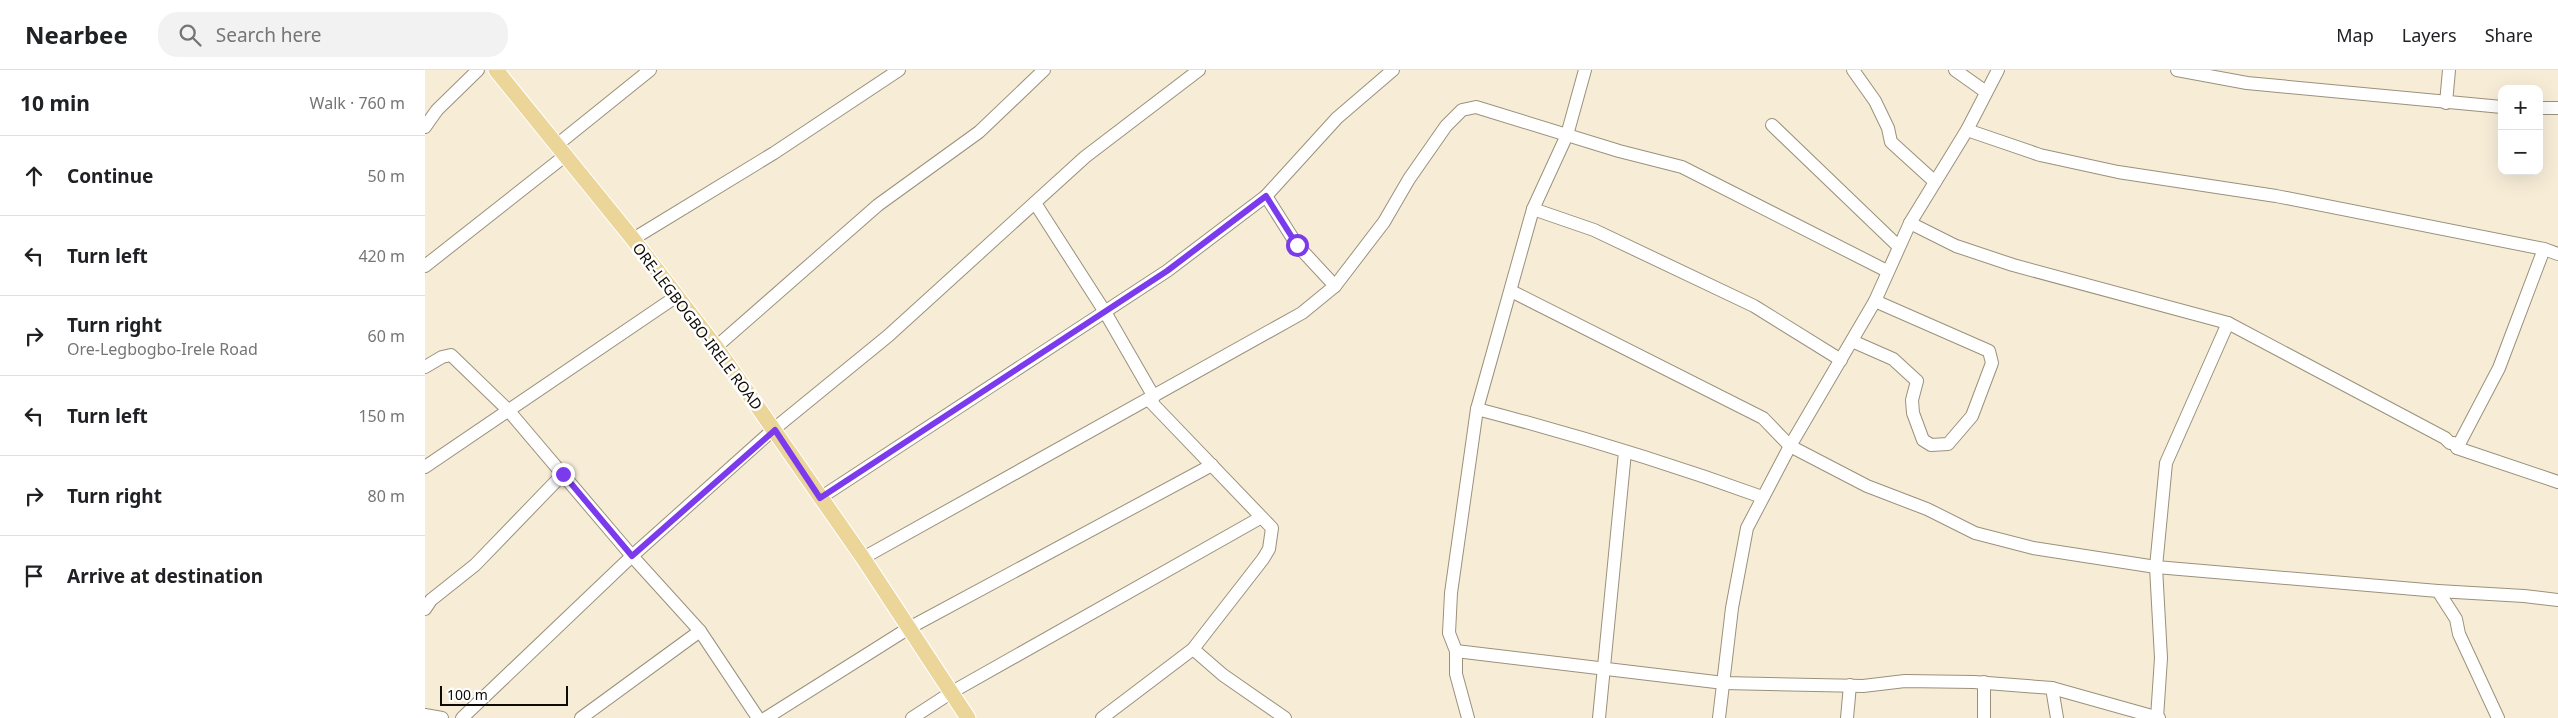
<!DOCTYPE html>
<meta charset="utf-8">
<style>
:root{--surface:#fff;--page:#f2f2f2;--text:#202124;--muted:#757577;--line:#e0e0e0}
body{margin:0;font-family:"Noto Sans",sans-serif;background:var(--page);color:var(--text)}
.controls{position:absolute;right:15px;top:15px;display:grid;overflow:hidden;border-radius:10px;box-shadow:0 5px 20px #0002}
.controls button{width:45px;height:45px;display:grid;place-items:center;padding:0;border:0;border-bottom:1px solid var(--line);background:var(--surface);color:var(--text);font:25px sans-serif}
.scale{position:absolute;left:15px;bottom:12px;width:128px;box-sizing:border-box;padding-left:5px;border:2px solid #0e0b05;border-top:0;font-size:14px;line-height:18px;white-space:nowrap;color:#0e0b05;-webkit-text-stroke:4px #fff;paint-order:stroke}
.stop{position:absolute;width:15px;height:15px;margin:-11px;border:4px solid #7c3aed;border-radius:50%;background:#fff}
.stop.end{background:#7c3aed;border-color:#fff;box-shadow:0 1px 5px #0008}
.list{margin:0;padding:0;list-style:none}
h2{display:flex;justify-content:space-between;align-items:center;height:65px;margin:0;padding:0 20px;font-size:21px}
h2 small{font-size:16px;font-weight:400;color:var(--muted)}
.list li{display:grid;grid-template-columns:32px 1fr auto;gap:15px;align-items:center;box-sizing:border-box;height:80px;padding:0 20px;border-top:1px solid var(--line)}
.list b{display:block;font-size:19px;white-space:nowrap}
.list p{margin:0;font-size:16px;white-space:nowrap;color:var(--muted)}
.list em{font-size:16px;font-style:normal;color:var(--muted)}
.icon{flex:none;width:28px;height:28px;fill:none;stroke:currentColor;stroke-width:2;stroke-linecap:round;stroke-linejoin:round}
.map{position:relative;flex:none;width:2133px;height:648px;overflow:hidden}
header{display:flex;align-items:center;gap:30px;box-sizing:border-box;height:70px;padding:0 25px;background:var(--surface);border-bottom:1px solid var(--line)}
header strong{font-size:24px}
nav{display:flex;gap:28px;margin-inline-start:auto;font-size:18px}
.search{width:350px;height:45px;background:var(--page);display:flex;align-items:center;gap:12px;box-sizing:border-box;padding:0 18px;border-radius:20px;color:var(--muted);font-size:19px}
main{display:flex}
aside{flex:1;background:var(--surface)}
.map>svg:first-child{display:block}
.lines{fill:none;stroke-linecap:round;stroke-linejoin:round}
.minor-casing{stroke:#9a917c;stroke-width:14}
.major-casing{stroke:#fff;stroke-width:17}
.minor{stroke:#fff;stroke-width:12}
.major{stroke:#ecd599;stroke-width:15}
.route{stroke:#7c3aed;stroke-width:6}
.labels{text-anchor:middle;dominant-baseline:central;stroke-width:5;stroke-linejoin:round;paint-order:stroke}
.street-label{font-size:15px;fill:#0e0b05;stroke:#fff}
</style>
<header>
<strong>Nearbee</strong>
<div class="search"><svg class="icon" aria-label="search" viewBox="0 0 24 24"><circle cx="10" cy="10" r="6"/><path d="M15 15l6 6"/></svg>Search here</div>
<nav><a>Map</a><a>Layers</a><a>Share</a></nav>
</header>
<main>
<aside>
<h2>10 min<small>Walk · 760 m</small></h2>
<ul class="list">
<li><svg class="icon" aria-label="ahead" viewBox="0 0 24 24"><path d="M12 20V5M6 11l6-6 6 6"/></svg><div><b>Continue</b></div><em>50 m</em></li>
<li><svg class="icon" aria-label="left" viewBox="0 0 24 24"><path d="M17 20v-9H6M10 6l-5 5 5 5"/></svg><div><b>Turn left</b></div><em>420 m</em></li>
<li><svg class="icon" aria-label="right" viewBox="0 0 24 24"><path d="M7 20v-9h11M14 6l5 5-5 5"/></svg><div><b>Turn right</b><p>Ore-Legbogbo-Irele Road</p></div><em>60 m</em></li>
<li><svg class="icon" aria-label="left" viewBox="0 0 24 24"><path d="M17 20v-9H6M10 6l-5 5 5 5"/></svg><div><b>Turn left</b></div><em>150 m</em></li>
<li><svg class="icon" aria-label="right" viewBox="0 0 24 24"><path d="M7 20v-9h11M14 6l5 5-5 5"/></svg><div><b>Turn right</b></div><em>80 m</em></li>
<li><svg class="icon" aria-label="arrive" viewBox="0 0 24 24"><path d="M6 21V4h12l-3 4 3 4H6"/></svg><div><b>Arrive at destination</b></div></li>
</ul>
</aside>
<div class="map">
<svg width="2133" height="648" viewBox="0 0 2133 648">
<rect width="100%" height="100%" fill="#f7edd7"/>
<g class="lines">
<g class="minor-casing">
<g id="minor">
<polyline points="1428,0 1450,31 1463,58 1466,72 1510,112"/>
<polyline points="1530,0 1561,22"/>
<polyline points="1752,0 1822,13 2077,37"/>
<polyline points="2021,33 2024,0"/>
<polyline points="2114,38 2133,38"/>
<polyline points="1347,55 1473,176"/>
<polyline points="0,57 12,40 53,0"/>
<polyline points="1542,60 1615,85 1693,102 1851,126 2119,179 2133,184"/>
<polyline points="133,74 225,0"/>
<polyline points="841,126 872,175 910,216"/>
<polyline points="610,133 680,242 729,327"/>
<polyline points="1108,139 1169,160 1329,236 1416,290"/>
<polyline points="1485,153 1531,176 1588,195 1803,253 2020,368 2025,373 2029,373 2032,378 2074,298 2119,179"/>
<polyline points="208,169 349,83 474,0"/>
<polyline points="0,196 141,85"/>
<polyline points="1086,221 1338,348 1365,376 1442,416 1502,439 1550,463 1608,478 1731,497 2013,521 2031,549 2034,564 2073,648"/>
<polyline points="1427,271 1468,289 1492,311 1487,330 1488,343 1498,370 1506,375 1523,374 1547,346 1567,293 1564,281 1450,231"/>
<polyline points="291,277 453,135 554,62 619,0"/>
<polyline points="0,297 17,287 26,285 83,340 207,486 275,561 333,648"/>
<path d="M1052,339C1148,364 1243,393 1337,427"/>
<polyline points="2032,378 2133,412"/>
<polyline points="0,397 252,226"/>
<polyline points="395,428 742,201 841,126 912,48 968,0"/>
<polyline points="438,488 877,243 910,216 959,152 984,109 1021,56 1037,40 1051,37 1194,81 1257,97 1462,201"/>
<polyline points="2013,521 2099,526 2133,530"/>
<polyline points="0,539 6,530 50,495 138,404"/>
<polyline points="768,579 798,605 860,648"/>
<polyline points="1031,581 1299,613 1438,616 1480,611 1549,612 1627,618 1734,648"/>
<polyline points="1559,612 1559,648"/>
<polyline points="1627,618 1632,648"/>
<polyline points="0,645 17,648"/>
<polyline points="37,648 207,486 349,359 463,266 660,87 774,0"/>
<polyline points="156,648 275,561"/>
<polyline points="341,648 484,558 787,395"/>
<polyline points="487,648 527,622 835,448"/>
<polyline points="677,648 768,579 838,489 844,479 847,458 724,330"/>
<polyline points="1043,648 1031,604 1031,581 1024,563 1026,523 1052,339 1108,139 1142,65 1160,0"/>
<polyline points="1174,648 1200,382"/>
<polyline points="1294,648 1307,538 1322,458 1365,376 1450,231 1485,153 1542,60 1573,0"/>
<polyline points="1422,648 1425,615"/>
<polyline points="1732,648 1736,588 1731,497 1741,393 1803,253"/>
</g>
</g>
<g class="major-casing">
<polyline id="major" points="71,0 208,169 291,277 438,488 543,648"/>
</g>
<use href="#minor" class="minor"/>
<use href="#major" class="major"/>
</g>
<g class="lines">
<polyline class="route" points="138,404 207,486 350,360 395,428 742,201 841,126 872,175"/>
</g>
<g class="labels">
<g class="street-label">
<text transform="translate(273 256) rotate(53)">ORE-LEGBOGBO-IRELE ROAD</text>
</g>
</g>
</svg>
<div class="controls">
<button>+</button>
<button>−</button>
</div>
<div class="scale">100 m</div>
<div class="stop" style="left:872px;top:175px"></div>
<div class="stop end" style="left:138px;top:404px"></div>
</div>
</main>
